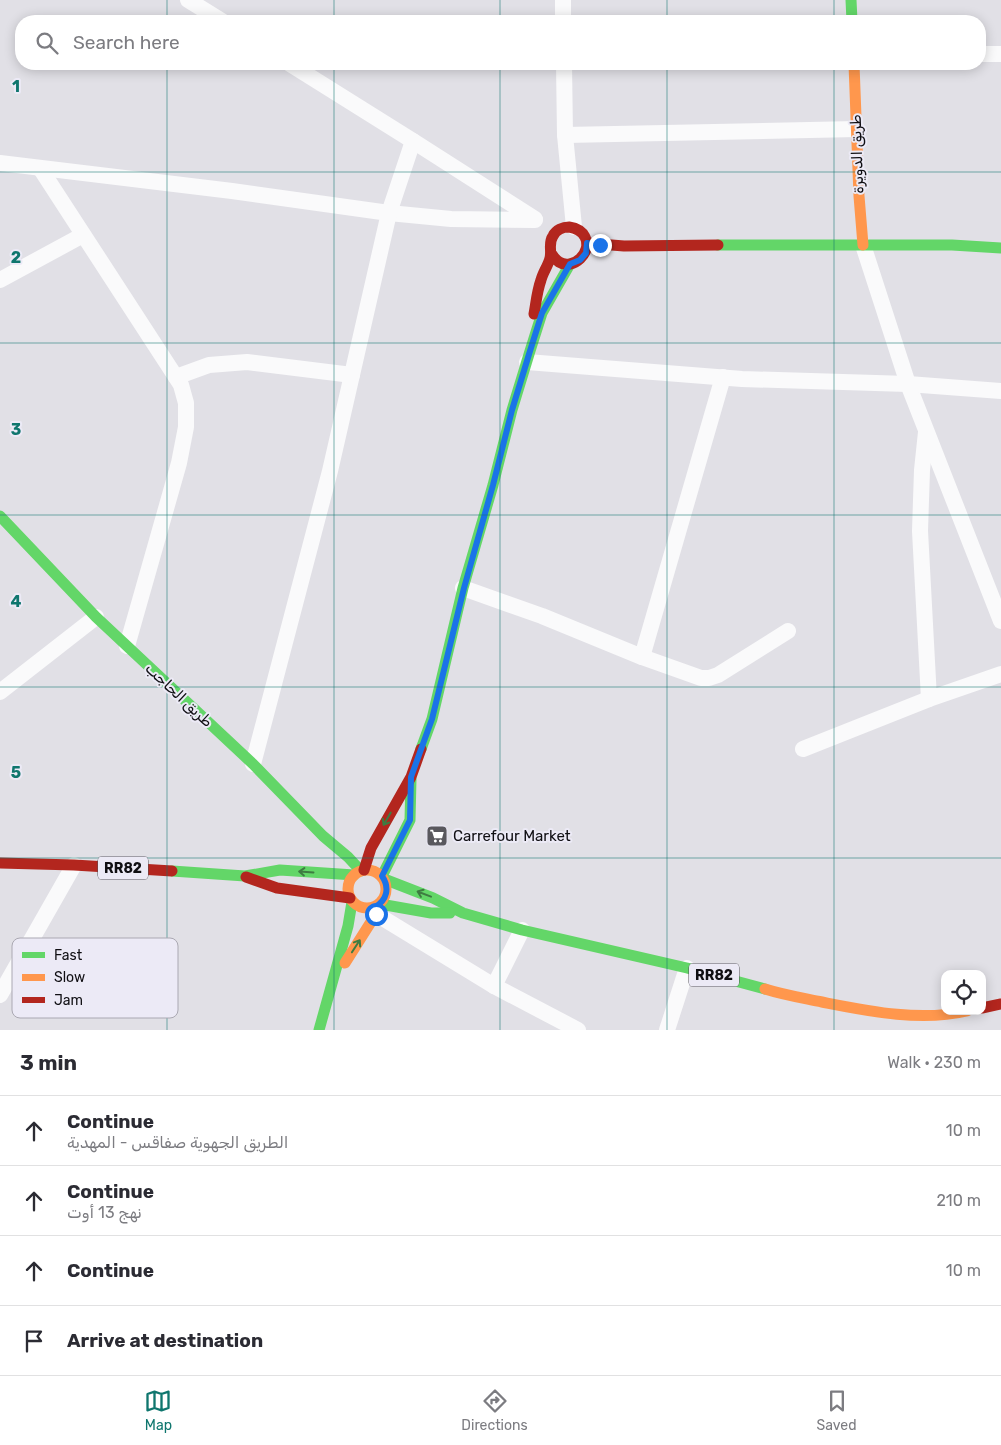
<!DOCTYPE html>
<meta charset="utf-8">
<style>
:root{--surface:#fff;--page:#f7f7f7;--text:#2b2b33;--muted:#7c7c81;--line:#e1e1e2;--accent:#0f766e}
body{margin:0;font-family:Rubik,"Noto Naskh Arabic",sans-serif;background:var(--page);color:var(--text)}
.controls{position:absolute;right:15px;bottom:15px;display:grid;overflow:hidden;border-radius:10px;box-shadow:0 2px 12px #0003}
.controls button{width:45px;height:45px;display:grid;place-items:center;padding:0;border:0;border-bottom:1px solid var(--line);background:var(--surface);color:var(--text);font:25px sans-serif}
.stop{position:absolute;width:15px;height:15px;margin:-11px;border:4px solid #1a73e8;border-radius:50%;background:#fff}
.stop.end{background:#1a73e8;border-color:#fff;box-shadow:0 1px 5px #0008}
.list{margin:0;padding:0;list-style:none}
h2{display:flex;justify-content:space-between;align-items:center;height:65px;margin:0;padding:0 20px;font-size:21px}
h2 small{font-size:16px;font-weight:400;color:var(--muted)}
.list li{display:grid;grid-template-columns:32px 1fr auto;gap:15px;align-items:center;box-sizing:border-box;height:70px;padding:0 20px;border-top:1px solid var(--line)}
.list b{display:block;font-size:19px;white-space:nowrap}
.list p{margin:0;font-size:16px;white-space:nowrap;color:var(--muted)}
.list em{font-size:16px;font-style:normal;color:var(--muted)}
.icon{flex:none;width:28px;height:28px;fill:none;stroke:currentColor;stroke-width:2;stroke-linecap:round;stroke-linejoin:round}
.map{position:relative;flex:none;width:1001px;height:1030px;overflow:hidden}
.search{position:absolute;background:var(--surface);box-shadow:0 2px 12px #0003;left:15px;right:15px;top:15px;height:55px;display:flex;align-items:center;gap:12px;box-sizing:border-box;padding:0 18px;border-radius:20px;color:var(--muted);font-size:19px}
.sheet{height:345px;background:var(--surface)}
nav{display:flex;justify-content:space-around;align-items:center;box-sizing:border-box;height:70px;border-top:1px solid var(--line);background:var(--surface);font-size:14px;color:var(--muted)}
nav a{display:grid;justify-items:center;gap:2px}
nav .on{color:var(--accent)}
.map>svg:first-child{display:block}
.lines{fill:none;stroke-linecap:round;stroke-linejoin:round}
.street{stroke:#fafafb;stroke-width:16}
.fast{stroke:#63d668;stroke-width:11}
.slow{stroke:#ff974d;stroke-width:11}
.jam{stroke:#b3261e;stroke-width:11}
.oneway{stroke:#3e7c42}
.route{stroke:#1a73e8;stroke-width:6}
.grid{fill:none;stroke:#0f766e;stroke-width:1;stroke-opacity:0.55}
.labels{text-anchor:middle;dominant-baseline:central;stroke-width:4;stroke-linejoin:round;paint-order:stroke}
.shield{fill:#eceaf6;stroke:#525157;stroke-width:1}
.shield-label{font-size:14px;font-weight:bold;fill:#100f13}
.street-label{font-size:15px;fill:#100f13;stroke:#eceaf6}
.poi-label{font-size:15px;fill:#100f13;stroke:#eceaf6;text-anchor:start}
.key{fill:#eceaf6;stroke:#aaa8b2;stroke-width:1}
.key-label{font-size:14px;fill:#100f13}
.grid-label{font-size:16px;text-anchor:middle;font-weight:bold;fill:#0f766e;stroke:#eceaf6;stroke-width:4;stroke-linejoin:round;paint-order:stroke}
</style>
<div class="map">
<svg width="1001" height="1030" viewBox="0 0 1001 1030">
<rect width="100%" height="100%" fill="#e1e0e6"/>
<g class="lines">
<g class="street">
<polyline points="188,0 222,21"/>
<polyline points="563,0 563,21"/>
<polyline points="980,54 1001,54"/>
<polyline points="290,64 413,141 535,219"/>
<polyline points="564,64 565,135 574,227"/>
<polyline points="565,135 857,129"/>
<polyline points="0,163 232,191 389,213 451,219 535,220"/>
<polyline points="40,168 181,385 186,403 186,427 179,463 127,646"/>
<polyline points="863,245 908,384 1001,621"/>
<polyline points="0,280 83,235"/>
<polyline points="527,362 742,379 908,384 1001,391"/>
<polyline points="176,377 209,365 247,362 352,375"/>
<polyline points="926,432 922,470 920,531 929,699"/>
<polyline points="463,588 542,616 642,657 701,678 709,678 718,675 788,631"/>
<polyline points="642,657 723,377"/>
<polyline points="0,692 96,617"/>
<polyline points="803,749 929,699 1001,674"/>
<polyline points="253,764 330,471 389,213 413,141"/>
<polyline points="376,914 494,986 578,1030"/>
<polyline points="494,986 522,930"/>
<polyline points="0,995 74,865"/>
<polyline points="667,1030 687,968"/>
</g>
<g class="fast">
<polyline points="851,0 852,21"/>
<polyline points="718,245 952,245 1001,248"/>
<polyline points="0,516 96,617 253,764 323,836 348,857 361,871"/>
<polyline points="421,749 432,719 463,588 493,485 512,410 530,351 542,313 570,264"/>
<polyline points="172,871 245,876 280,870 354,875"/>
<polyline points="382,876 410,820 411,779"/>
<polyline points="384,879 433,898 463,913 522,930 687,968 765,989"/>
<polyline points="380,904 431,913 450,913"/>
<polyline points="319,1030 348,926 352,902"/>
</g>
<g class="slow">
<polyline points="854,64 859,196 863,245"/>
<circle cx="367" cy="889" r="19"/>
<polyline points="345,963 376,914 375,907"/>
<path d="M765,989C784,995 803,998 822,1002C868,1011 920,1022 967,1011"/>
</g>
<g class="jam">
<polyline points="587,243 624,246 718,245"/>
<path d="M534,314C536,303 537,291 541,280C543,272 548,266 550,258C552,250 548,243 553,236C556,230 563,227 569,227C576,228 582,231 585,237C593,252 573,271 559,262C556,260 553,256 551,253"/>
<polyline points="0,863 74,865 172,871"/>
<polyline points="364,870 371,848 411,777 421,749"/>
<polyline points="246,877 277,888 350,898"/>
<polyline points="982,1008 1001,1004"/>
</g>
</g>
<defs><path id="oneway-shaft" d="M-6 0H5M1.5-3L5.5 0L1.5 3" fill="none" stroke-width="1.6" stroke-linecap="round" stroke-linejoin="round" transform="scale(1.25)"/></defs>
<g class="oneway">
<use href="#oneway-shaft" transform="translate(387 819) rotate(120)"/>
<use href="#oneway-shaft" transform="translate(306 872) rotate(-176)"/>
<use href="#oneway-shaft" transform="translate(424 894) rotate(-159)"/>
<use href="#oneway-shaft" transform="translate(356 946) rotate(-57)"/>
</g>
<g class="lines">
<path class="route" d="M376,914L375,907C387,900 390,888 382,876L410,820L411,777L432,719L464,588L493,485L512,410L530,351L542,313L570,264L580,260L586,253L587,243L600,245"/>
</g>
<path class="grid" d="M167,0V21M334,0V21M500,0V21M667,0V21M834,0V21M167,64V1030M334,64V1030M500,64V1030M667,64V1030M834,64V1030M0,172H1001M0,343H1001M0,515H1001M0,687H1001M0,858H1001"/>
<defs>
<g id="supermarket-square" transform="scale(1.125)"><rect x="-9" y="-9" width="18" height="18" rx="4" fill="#59585d" stroke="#eceaf6"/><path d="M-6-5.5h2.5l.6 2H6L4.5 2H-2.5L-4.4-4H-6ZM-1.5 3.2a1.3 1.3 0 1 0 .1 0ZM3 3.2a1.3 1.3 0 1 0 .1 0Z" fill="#fff"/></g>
</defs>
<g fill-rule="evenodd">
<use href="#supermarket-square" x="437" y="836"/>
</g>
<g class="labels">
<g class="shield">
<rect x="98" y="856.5" width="50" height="23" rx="4"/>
<rect x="689" y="963.5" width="50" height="23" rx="4"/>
</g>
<g class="shield-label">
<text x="123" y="868">RR82</text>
<text x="714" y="975">RR82</text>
</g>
<g class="street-label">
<text transform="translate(857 154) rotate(-92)">طريق الدويرة</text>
<text transform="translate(179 695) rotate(43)">طريق الحاجب</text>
</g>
<g class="poi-label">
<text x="453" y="836">Carrefour Market</text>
</g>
</g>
<rect x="12" y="938" width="166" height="80" rx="8" class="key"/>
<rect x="22" y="952" width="23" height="6" fill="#63d668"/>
<rect x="22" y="974" width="23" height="7" fill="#ff974d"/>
<rect x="22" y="997" width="23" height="6" fill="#b3261e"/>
<g class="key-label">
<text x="54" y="960">Fast</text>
<text x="54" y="982">Slow</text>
<text x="54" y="1005">Jam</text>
</g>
<g class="grid-label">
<text x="16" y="92">1</text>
<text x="16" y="263">2</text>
<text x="16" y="435">3</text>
<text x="16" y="607">4</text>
<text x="16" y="778">5</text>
</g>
</svg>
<div class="controls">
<button><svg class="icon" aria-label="locate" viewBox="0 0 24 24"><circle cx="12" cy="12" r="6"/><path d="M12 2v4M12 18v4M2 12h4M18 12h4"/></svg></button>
</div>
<div class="stop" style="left:376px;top:914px"></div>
<div class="stop end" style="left:600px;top:245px"></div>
<div class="search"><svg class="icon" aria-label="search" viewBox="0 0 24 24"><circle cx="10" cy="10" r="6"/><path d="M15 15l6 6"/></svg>Search here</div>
</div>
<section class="sheet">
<h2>3 min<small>Walk · 230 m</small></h2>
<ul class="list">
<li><svg class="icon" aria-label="ahead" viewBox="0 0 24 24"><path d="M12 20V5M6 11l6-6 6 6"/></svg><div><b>Continue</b><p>الطريق الجهوية صفاقس - المهدية</p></div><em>10 m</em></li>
<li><svg class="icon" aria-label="ahead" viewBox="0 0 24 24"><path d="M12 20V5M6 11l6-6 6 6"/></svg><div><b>Continue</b><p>نهج 13 أوت</p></div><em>210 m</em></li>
<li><svg class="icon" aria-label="ahead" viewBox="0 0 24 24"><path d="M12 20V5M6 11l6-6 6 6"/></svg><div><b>Continue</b></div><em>10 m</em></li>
<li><svg class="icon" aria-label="arrive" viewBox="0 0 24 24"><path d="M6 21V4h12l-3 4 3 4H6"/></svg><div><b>Arrive at destination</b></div></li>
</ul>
</section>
<nav>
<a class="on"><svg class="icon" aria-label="map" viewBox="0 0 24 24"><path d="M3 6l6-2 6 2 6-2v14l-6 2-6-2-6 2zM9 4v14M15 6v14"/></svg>Map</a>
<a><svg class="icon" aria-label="directions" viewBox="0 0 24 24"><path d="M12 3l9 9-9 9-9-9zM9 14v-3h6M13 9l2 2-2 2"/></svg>Directions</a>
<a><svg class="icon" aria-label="saved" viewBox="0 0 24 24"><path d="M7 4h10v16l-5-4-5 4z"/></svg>Saved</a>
</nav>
